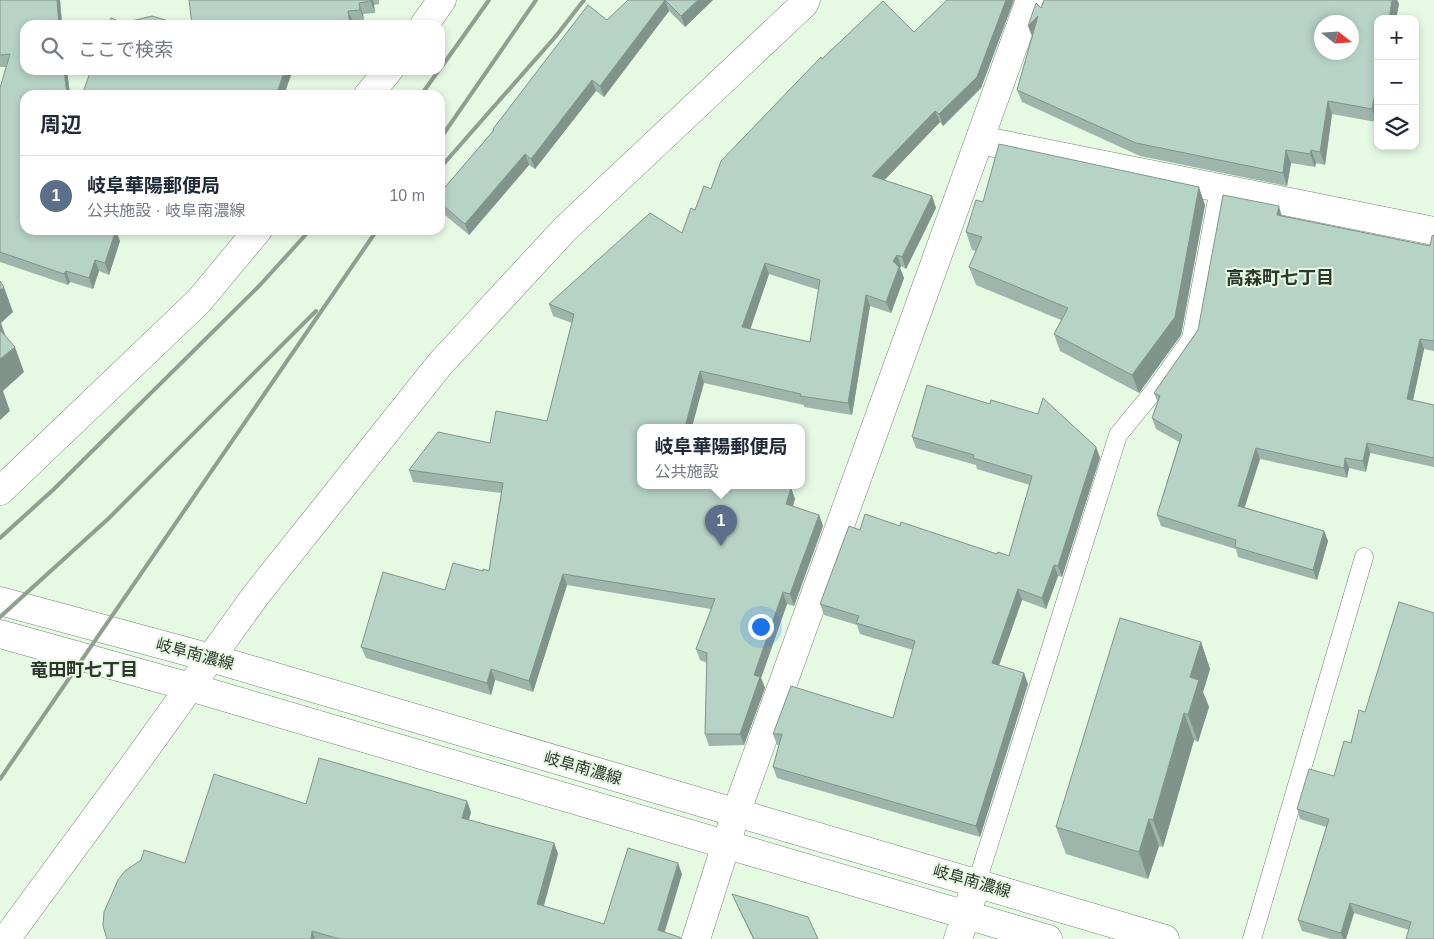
<!DOCTYPE html>
<html lang="ja">
<meta charset="utf-8">
<style>
:root{--surface:#fff;--page:#f2f2f3;--text:#1f2937;--muted:#747a83;--line:#e0e1e3;--accent:#db2777}
body{margin:0;font-family:Arial,"Noto Sans JP",sans-serif;background:var(--page);color:var(--text)}
.controls{position:absolute;right:15px;top:15px;display:grid;overflow:hidden;border-radius:10px;box-shadow:0 2px 8px #0003}
.controls button{width:45px;height:45px;display:grid;place-items:center;padding:0;border:0;border-bottom:1px solid var(--line);background:var(--surface);color:var(--text);font:25px sans-serif}
.compass{position:absolute;left:1314px;top:15px;width:45px;height:45px;border-radius:50%;background:var(--surface);box-shadow:0 2px 8px #0003;rotate:107deg}
.you{position:absolute;left:760px;top:626px;width:18px;height:18px;margin:-12px;border:4px solid #fff;border-radius:50%;background:#1a73e8;box-shadow:0 0 0 8px #1a73e833}
.badge{display:grid;place-items:center;width:32px;height:32px;border-radius:50%;background:var(--accent);color:#fff;font-size:16px;font-weight:700}
.pin{position:absolute;translate:-50% -41px;filter:drop-shadow(0 1px 2px #0008)}
.pin::after{content:'';position:absolute;top:26px;width:18px;height:15px;background:inherit;clip-path:polygon(0 0,100% 0,50% 100%)}
.popup{position:absolute;left:637px;top:424px;width:168px;height:65px;box-sizing:border-box;display:grid;place-content:center;border-radius:10px;background:var(--surface);filter:drop-shadow(0 1px 4px #0005);font-size:16px;white-space:nowrap;color:var(--muted)}
.popup b{font-size:19px;color:var(--text)}
.popup::after{content:'';position:absolute;left:50%;top:100%;margin-left:-10px;border:10px solid transparent;border-top-color:var(--surface)}
.list{margin:0;padding:0;list-style:none}
h2{display:flex;justify-content:space-between;align-items:center;height:65px;margin:0;padding:0 20px;font-size:21px}
h2 small{font-size:16px;font-weight:400;color:var(--muted)}
.list li{display:grid;grid-template-columns:32px 1fr auto;gap:15px;align-items:center;box-sizing:border-box;height:80px;padding:0 20px;border-top:1px solid var(--line)}
.list b{display:block;font-size:19px;white-space:nowrap}
.list p{margin:0;font-size:16px;white-space:nowrap;color:var(--muted)}
.list em{font-size:16px;font-style:normal;color:var(--muted)}
.icon{flex:none;width:28px;height:28px;fill:none;stroke:currentColor;stroke-width:2;stroke-linecap:round;stroke-linejoin:round}
.map{position:relative;flex:none;width:1434px;height:939px;overflow:hidden}
.search{position:absolute;background:var(--surface);box-shadow:0 2px 8px #0003;left:20px;top:20px;width:425px;height:55px;display:flex;align-items:center;gap:12px;box-sizing:border-box;padding:0 18px;border-radius:15px;color:var(--muted);font-size:19px}
.panel{position:absolute;background:var(--surface);box-shadow:0 2px 8px #0003;left:20px;top:90px;width:425px;height:145px;border-radius:15px}
.map>svg:first-child{display:block}
.lines{fill:none;stroke-linecap:round;stroke-linejoin:round}
.service-casing{stroke:#738672;stroke-width:19}
.minor-casing{stroke:#738672;stroke-width:29}
.tertiary-casing{stroke:#738672;stroke-width:29}
.primary-casing{stroke:#738672;stroke-width:29}
.service{stroke:#fff;stroke-width:18}
.minor{stroke:#fff;stroke-width:28}
.tertiary{stroke:#fff;stroke-width:28}
.primary{stroke:#fff;stroke-width:28}
.rail{stroke:#909f8f;stroke-width:4}
.wall{fill:#9db5aa;fill-rule:evenodd}
.shaded-wall{fill:#80948b}
.building{fill:#b7d3c6;stroke:#80948b;fill-rule:evenodd}
.labels{text-anchor:middle;dominant-baseline:central;stroke-width:4;stroke-linejoin:round;paint-order:stroke}
.street-label{font-size:16px;fill:#2d352d;stroke:#e5f9e3}
.neighbourhood-label{font-size:18px;font-weight:bold;fill:#2d352d;stroke:#e5f9e3}
</style>
<div class="map">
<svg width="1434" height="939" viewBox="0 0 1434 939">
<rect width="100%" height="100%" fill="#e5f9e3"/>
<g class="lines">
<g class="service-casing">
<g id="service">
<polyline points="977,882 1118,435 1154,391 1191,339 1219,189"/>
<polyline points="1252,939 1364,557"/>
</g>
</g>
<g class="minor-casing">
<g id="minor">
<polyline points="980,140 1434,231"/>
<polyline points="696,939 736,813 1030,0"/>
<polyline points="958,939 977,882"/>
</g>
</g>
<g class="tertiary-casing">
<g id="tertiary">
<polyline points="424,25 442,0"/>
<polyline points="368,95 389,70"/>
<polyline points="0,491 199,301 258,230"/>
<polyline points="6,939 131,769 256,595 440,364 565,229 804,4 806,0"/>
</g>
</g>
<g class="primary-casing">
<g id="primary">
<polyline points="0,601 211,658 1165,939"/>
<polyline points="0,634 190,687 1048,939"/>
</g>
</g>
<use href="#service" class="service"/>
<use href="#minor" class="minor"/>
<use href="#tertiary" class="tertiary"/>
<use href="#primary" class="primary"/>
<g class="rail">
<polyline points="440,69 489,0"/>
<polyline points="421,95 439,70"/>
<polyline points="440,139 536,0"/>
<polyline points="440,168 556,36 584,0"/>
<polyline points="0,538 54,489 260,285 310,230"/>
<polyline points="0,617 108,519 316,311"/>
<polyline points="0,779 377,230"/>
</g>
</g>
<g class="wall">
<polygon points="0,0 60,0 62,25 25,25 25,70 67,70 70,95 25,95 120,241 109,275 99,271 93,289 70,282 68,285 0,262 0,88 6,67 0,67"/>
<polygon points="189,0 379,0 379,4 374,5 375,13 363,14 364,21 353,22 353,25 192,25"/>
<polygon points="628,0 713,0 685,27 669,11 604,97 596,91 535,169 529,165 469,235 440,211 440,193 493,131 493,129"/>
<path d="M947,0H1014L981,88L943,126L940,122L884,180L932,196L936,208L906,269L901,266L900,268L904,278L891,313L870,306L852,415L804,407V405L704,383L641,485L791,488L795,499L793,506L819,515L823,526L794,606L787,604L761,678L765,688L744,745L709,746L705,734L707,663L700,660L696,649L711,609L567,585L533,692L495,680L491,695L366,658L361,647L445,590L483,571H489L501,493L413,482L409,470L490,443L547,421L572,323L553,316L549,304L682,233L695,210L711,189L822,59L914,32ZM769,274L819,290L810,342L750,329Z"/>
<polygon points="1044,0 1397,0 1399,4 1376,122 1332,114 1325,165 1316,163 1315,167 1291,163 1287,186 1140,156 1022,102 1017,90 1041,8"/>
<polygon points="983,202 1205,205 1181,335 1139,393 1060,351 1054,334 1061,320 976,285 969,267 976,251 972,250 966,232"/>
<polygon points="1282,216 1430,246 1434,235 1434,351 1424,349 1413,400 1434,405 1434,467 1370,453 1366,472 1349,468 1347,478 1260,459 1244,507 1324,531 1328,541 1317,580 1238,557 1236,549 1161,526 1157,515 1179,442 1156,429 1152,418 1158,403 1154,393 1198,330"/>
<polygon points="912,437 1096,447 1100,458 1062,577 1058,576 1046,609 1022,600 999,665 1028,684 980,837 777,778 773,767 779,745 777,745 773,734 893,718 913,650 860,634 857,625 824,615 820,604 860,530 900,526 997,554 1009,556 1030,485 977,469 976,465 916,448"/>
<polygon points="1201,642 1210,669 1203,692 1209,707 1198,742 1194,740 1163,847 1159,846 1148,879 1066,854 1056,827"/>
<polygon points="1365,712 1434,939 1409,930 1354,913 1346,939 1331,939 1302,931 1298,920 1326,827 1300,819 1297,809 1334,776"/>
<polygon points="306,804 471,812 469,820 554,843 558,854 544,906 604,924 682,874 665,932 682,939 107,939 185,863"/>
<polygon points="732,894 818,939 753,939 737,905"/>
</g>
<g class="shaded-wall">
<polygon points="57,0 60,0 62,25 59,25"/>
<polygon points="370,0 373,0 374,5 375,13"/>
<polygon points="665,0 669,11 604,97 600,86"/>
<polygon points="698,0 713,0 685,27 681,16"/>
<polygon points="1006,0 1014,0 981,88 943,126 939,114"/>
<polygon points="1392,0 1397,0 1399,4 1396,19 1389,19"/>
<polygon points="359,3 363,14 364,21 360,10"/>
<polygon points="348,11 353,22 353,25 350,25"/>
<polygon points="1038,16 1033,39 1028,26"/>
<polygon points="64,70 67,70 70,95 67,95"/>
<polygon points="285,70 293,70 284,95 276,95"/>
<polygon points="1378,77 1378,115 1376,122 1372,109"/>
<polygon points="592,80 596,91 535,169 531,159"/>
<polygon points="1328,101 1332,114 1325,165 1320,152"/>
<polygon points="935,111 940,122 877,188 872,176"/>
<polygon points="1286,150 1291,163 1287,186 1283,173"/>
<polygon points="1311,150 1316,163 1315,167 1310,154"/>
<polygon points="525,154 529,165 469,235 465,224"/>
<polygon points="1199,187 1205,205 1181,335 1139,393 1132,375"/>
<polygon points="932,196 936,208 906,269 902,257"/>
<polygon points="1279,206 1282,217 1277,215"/>
<polygon points="116,230 120,241 109,275 105,263"/>
<polygon points="897,255 901,266 900,268 904,278 891,313 886,302 893,261"/>
<polygon points="95,260 99,271 93,289 89,278"/>
<polygon points="765,263 769,274 747,339 742,327"/>
<polygon points="66,271 70,282 68,285 64,274"/>
<polygon points="4,287 13,312 1,323 8,343 0,341 0,290"/>
<polygon points="866,295 870,306 852,415 848,403"/>
<polygon points="1420,339 1424,349 1411,409 1407,399"/>
<polygon points="15,347 24,372 3,391 10,411 0,420 0,359"/>
<polygon points="700,371 704,383 692,427 685,427"/>
<polygon points="1367,443 1370,453 1366,472 1363,461"/>
<polygon points="1096,447 1100,458 1062,577 1058,566"/>
<polygon points="1256,448 1260,459 1242,516 1238,506"/>
<polygon points="1345,458 1349,468 1347,478 1344,468"/>
<polygon points="791,488 795,499 790,515 786,504"/>
<polygon points="819,515 823,526 794,606 790,594"/>
<polygon points="1324,531 1328,541 1317,580 1313,570"/>
<polygon points="1054,565 1058,576 1046,609 1042,598"/>
<polygon points="563,574 567,585 533,692 529,681"/>
<polygon points="1018,589 1022,600 996,674 992,663"/>
<polygon points="783,592 787,604 761,678 765,688 744,745 740,734 754,675"/>
<polygon points="1201,642 1210,669 1203,692 1209,707 1198,742 1188,715 1190,677"/>
<polygon points="491,669 495,680 491,695 487,683"/>
<polygon points="1024,673 1028,684 980,837 976,826"/>
<polygon points="1184,713 1194,740 1163,847 1153,820"/>
<polygon points="467,801 471,812 466,829 462,818"/>
<polygon points="1149,819 1159,846 1148,879 1139,852"/>
<polygon points="554,843 558,854 541,915 537,904"/>
<polygon points="678,863 682,874 662,939 658,930"/>
<polygon points="1350,903 1354,913 1346,939 1343,939 1341,933"/>
<polygon points="312,931 315,939 311,939"/>
</g>
<g class="building">
<polygon points="0,0 57,0 59,25 25,25 25,70 64,70 67,95 25,95 25,230 116,230 105,263 95,260 89,278 66,271 64,274 0,252 0,88 10,54 0,55"/>
<polygon points="189,0 370,0 370,1 359,3 360,10 348,11 350,25 192,25"/>
<polygon points="628,0 698,0 681,16 665,0 600,86 592,80 531,159 525,154 465,224 440,203 440,193 494,130 493,129 588,5 607,20"/>
<path d="M947,0H1006L977,77L939,114L935,111L872,176L932,196L902,257L897,255L893,261L899,267L886,302L866,295L848,403L800,396L801,394L700,371L685,427H641V485H781L791,488L786,504L819,515L790,594L783,592L754,675L760,677L740,734H705L707,653L696,649L715,599L563,574L529,681L491,669L487,683L361,647L383,572L445,590L453,563L483,571V569L489,571L503,483L409,470L438,432L490,443L496,411L547,421L574,314L549,304L650,213L682,233L691,208L695,210L704,186L711,189L721,161L821,57L822,59L883,1L914,32ZM765,263L820,280L810,342L742,327Z"/>
<path d="M1044,0H1392L1389,19H1378V77L1372,109L1328,101L1320,152L1311,150L1310,154L1286,150L1283,173L1136,143L1017,90L1038,16L1028,26L1036,3L1041,8ZM1322,22H1352V52H1322Z"/>
<polygon points="152,16 182,25 108,25 111,18 123,23"/>
<polygon points="91,70 285,70 276,95 82,95"/>
<polygon points="999,144 1199,187 1175,317 1132,375 1054,334 1068,308 969,267 982,237 966,232 976,200 983,202"/>
<polygon points="1223,195 1279,206 1277,215 1430,246 1432,236 1434,235 1434,341 1420,339 1407,399 1434,405 1434,458 1367,443 1363,461 1345,458 1344,468 1256,448 1238,506 1324,531 1313,570 1235,547 1236,540 1157,515 1182,435 1152,418 1160,396 1154,393 1198,330"/>
<polygon points="0,281 4,287 0,290"/>
<polygon points="0,330 15,347 0,359"/>
<polygon points="927,385 990,404 991,400 1038,414 1043,398 1096,447 1058,566 1054,565 1042,598 1018,589 992,663 1024,673 976,826 773,767 782,734 773,734 791,686 893,718 915,641 856,623 859,616 820,604 849,526 860,530 865,514 900,526 901,522 997,554 998,552 1009,556 1032,476 973,458 974,455 912,437"/>
<polygon points="1399,602 1434,613 1434,939 1406,939 1411,922 1350,903 1341,933 1298,920 1329,819 1297,809 1309,769 1334,776 1344,741 1351,743 1359,710 1365,712"/>
<polygon points="1120,618 1201,642 1190,677 1199,680 1188,715 1184,713 1153,820 1149,819 1139,852 1056,827"/>
<polygon points="319,758 467,801 462,818 554,843 537,904 604,924 628,848 678,863 658,930 679,937 682,939 340,939 312,931 311,939 107,939 103,926 104,912 118,880 125,871 141,860 144,850 185,863 214,774 306,804"/>
<polygon points="732,894 808,917 818,939 754,939"/>
</g>
<g class="labels">
<g class="street-label">
<text transform="translate(195 654) rotate(15)">岐阜南濃線</text>
<text transform="translate(583 768) rotate(16)">岐阜南濃線</text>
<text transform="translate(972 881) rotate(16)">岐阜南濃線</text>
</g>
<g class="neighbourhood-label">
<text x="1280" y="278">高森町七丁目</text>
<text x="84" y="670">竜田町七丁目</text>
</g>
</g>
</svg>
<div class="controls">
<button>+</button>
<button>−</button>
<button><svg class="icon" aria-label="layers" viewBox="0 0 24 24"><path d="M12 4l9 5-9 5-9-5zM3 14l9 5 9-5"/></svg></button>
</div>
<svg class="compass" viewBox="-18 -18 36 36"><path d="M0-13l5 13h-10z" fill="#e53935"/><path d="M0 13l5-13h-10z" fill="#747a83"/></svg>
<div class="you"></div>
<div class="pin badge" style="left:721px;top:546px;background:#5c6f8a">1</div>
<div class="popup"><b>岐阜華陽郵便局</b>公共施設</div>
<div class="search"><svg class="icon" aria-label="search" viewBox="0 0 24 24"><circle cx="10" cy="10" r="6"/><path d="M15 15l6 6"/></svg>ここで検索</div>
<section class="panel">
<h2>周辺<small></small></h2>
<ul class="list">
<li><span class="badge" style="background:#5c6f8a">1</span><div><b>岐阜華陽郵便局</b><p>公共施設 · 岐阜南濃線</p></div><em>10 m</em></li>
</ul>
</section>
</div>
